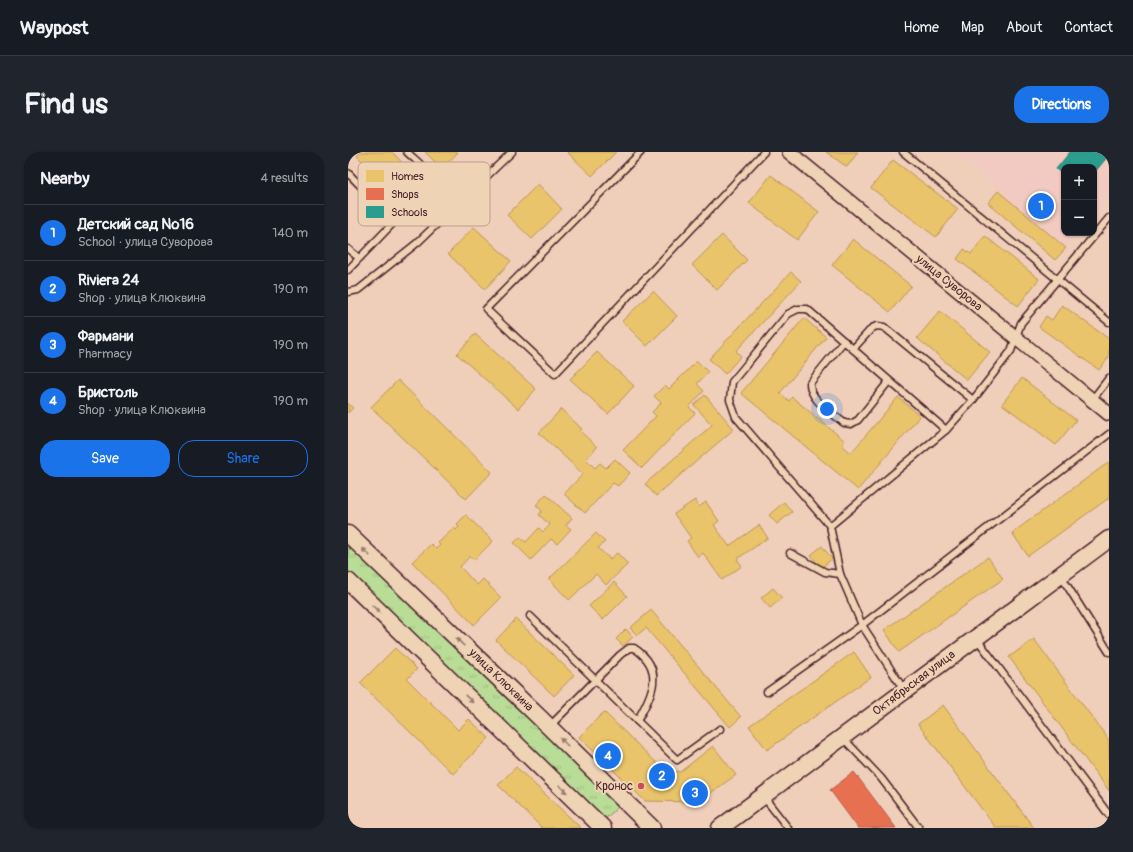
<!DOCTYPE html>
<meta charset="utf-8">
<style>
:root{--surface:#171b24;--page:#20242c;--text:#f1f3f6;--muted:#9ea1a6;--line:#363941;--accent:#1a73e8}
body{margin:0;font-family:Pangolin,sans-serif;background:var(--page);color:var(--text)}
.controls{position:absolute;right:12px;top:12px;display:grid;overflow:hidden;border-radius:8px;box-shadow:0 1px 3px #0004}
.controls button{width:36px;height:36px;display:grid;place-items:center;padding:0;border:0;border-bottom:1px solid var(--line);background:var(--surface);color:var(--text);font:20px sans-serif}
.you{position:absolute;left:479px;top:257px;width:14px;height:14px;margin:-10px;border:3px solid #fff;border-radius:50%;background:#1a73e8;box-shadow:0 0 0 6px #1a73e833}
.badge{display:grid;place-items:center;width:26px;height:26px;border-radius:50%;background:var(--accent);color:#fff;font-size:13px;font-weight:700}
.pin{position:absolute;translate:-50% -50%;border:2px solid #fff;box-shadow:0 1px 4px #0006}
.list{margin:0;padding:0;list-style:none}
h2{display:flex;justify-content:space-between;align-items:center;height:52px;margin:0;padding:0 16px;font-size:17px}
h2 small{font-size:13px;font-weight:400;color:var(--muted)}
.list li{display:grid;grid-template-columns:26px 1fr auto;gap:12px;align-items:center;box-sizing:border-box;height:56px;padding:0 16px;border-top:1px solid var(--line)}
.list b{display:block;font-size:15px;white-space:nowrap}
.list p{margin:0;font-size:13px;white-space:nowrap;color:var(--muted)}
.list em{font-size:13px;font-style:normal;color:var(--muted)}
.actions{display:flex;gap:8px;padding:12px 16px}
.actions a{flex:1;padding:9px 0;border:1px solid var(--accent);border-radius:16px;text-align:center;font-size:14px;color:var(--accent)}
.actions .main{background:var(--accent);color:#fff}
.map{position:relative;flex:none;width:761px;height:676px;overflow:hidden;border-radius:16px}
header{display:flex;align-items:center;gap:24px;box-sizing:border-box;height:56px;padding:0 20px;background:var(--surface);border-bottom:1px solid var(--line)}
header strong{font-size:19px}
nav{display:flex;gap:22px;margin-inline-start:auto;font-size:14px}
.intro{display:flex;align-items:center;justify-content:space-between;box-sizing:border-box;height:96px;padding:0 24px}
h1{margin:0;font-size:28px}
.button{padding:10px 18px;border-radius:16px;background:var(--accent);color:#fff;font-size:14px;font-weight:700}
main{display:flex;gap:24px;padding:0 24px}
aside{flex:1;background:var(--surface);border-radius:16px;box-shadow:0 1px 3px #0004}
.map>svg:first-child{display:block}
.built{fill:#f2cac1}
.grass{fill:url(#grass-tufts);stroke:#827e61}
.homes{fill:#e9c46a;stroke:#b99257}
.shops{fill:#e76f51;stroke:#b85746}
.schools{fill:#2a9d8f;stroke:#347771}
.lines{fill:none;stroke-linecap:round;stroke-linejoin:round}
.service-casing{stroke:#4a1f2b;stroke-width:9}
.minor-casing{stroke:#4a1f2b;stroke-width:16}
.tertiary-casing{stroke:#4a1f2b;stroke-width:19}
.service{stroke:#eed3b5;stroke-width:6}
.minor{stroke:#eed3b5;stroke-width:13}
.tertiary{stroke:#eed3b5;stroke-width:16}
.oneway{fill:#9c7970}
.poi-dot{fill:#d1495b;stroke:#eed3b5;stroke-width:1.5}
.labels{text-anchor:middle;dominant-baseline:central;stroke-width:4;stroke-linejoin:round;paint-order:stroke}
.street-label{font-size:12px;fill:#4a1f2b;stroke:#eed3b5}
.poi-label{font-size:12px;fill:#4a1f2b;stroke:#eed3b5;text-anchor:end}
.key{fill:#eed3b5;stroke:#bd9d8c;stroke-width:1}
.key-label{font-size:11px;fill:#4a1f2b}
</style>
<header>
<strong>Waypost</strong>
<nav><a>Home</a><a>Map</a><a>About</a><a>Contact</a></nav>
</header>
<div class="intro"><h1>Find us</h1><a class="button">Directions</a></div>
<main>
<aside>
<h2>Nearby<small>4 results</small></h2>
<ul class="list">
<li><span class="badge">1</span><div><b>Детский сад №16</b><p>School · улица Суворова</p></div><em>140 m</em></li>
<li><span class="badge">2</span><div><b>Riviera 24</b><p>Shop · улица Клюквина</p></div><em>190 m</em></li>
<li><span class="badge">3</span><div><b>Фармани</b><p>Pharmacy</p></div><em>190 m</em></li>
<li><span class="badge">4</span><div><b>Бристоль</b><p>Shop · улица Клюквина</p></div><em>190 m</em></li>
</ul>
<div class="actions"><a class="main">Save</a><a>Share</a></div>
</aside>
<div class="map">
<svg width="761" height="676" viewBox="0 0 761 676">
<defs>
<pattern id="grass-tufts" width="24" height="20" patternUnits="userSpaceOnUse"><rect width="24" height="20" fill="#b9dd97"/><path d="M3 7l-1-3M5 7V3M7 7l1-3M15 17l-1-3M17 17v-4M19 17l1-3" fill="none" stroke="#a1bd82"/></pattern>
</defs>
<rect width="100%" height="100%" fill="#f0cfba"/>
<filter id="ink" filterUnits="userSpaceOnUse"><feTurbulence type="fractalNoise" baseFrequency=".025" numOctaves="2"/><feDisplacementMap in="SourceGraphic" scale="8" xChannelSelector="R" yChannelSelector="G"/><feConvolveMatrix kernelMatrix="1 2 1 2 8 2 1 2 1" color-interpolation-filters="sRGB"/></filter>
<g filter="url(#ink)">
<polygon class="built" points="606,0 761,0 761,45 746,62 746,15 716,15 716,81 730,81 719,95"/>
<polygon class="grass" points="0,393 271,654 256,668 0,420"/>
<g class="homes">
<polygon points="13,0 44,0 71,28 51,47 9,4"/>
<polygon points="77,0 110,0 94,17"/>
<polygon points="219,0 268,0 244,24"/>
<polygon points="478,0 510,0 499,15"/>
<polygon points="545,8 610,57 588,85 523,36"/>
<polygon points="423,23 471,60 449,88 401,51"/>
<polygon points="190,32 214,57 184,87 159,63"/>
<polygon points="650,39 718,96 707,108 640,51"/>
<polygon points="126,75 163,109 137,137 100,102"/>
<polygon points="374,83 399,108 369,138 344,113"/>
<polygon points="637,84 691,127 670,154 609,107 616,97 623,102"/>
<polygon points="505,87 563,134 542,160 484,113"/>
<polygon points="443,120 453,129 388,199 393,204 377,222 361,207"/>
<polygon points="305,139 329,164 299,194 274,169"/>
<polygon points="714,153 761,187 761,205 751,218 691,175 698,164 704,168"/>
<polygon points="592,159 642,200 619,228 569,186"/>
<polygon points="456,166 478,185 432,241 441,249 444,245 497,289 494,293 503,301 550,245 572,264 510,338 393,241"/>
<polygon points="127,182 188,237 170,257 109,202"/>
<polygon points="249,200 286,234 260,262 222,227"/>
<polygon points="349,209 360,220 349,232 356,239 341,255 347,261 294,316 275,298 308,264 304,260 313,251 306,244 317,233 321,237"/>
<polygon points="674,226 728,268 708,293 654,252"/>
<polygon points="50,228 144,320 118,347 23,255"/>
<polygon points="357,243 386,277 308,344 297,332 364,273 346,253"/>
<polygon points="0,251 5,256 0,261"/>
<polygon points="213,257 234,277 232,279 249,295 238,307 247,316 252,311 258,316 267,307 282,321 270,334 265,331 237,361 216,342 235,322 191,281"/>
<polygon points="761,310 761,346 680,404 664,381"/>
<polygon points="198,342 224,366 218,373 223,377 209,392 203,387 183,408 166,391 172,385 178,390 191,376 195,380 202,373 191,363 194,359 188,353"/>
<polygon points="347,348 351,355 358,350 371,369 366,373 381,394 411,373 420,386 389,407 394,414 374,428 355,401 350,405 339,389 343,386 326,362"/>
<polygon points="436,350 444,360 429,372 421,363"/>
<polygon points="118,363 145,389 126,408 122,404 112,415 129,433 135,427 153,446 126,473 64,410 83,392 88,397 92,393 90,391 106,376 108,378 111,375 109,372"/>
<polygon points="248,381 257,390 250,396 262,407 269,401 280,412 258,433 248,422 221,448 201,427"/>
<polygon points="474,394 484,407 473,416 463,403"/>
<polygon points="640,405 655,427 551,500 536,478"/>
<polygon points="266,430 279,444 255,468 241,454"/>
<polygon points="425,436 434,446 422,456 413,446"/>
<polygon points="303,458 393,565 382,575 298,476 289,483 282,476"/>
<polygon points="168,467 226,523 206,544 148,488"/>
<polygon points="278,477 285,485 275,494 268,487"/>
<polygon points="686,487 761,588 761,639 661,505"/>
<polygon points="47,496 69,517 59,527 110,578 121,567 141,586 105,622 12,531"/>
<polygon points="506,500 523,525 419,598 401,574"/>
<polygon points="595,553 686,676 648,676 570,572"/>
<polygon points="256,560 316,618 332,620 365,594 388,623 350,650 297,649 231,585"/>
<polygon points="168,615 233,676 194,676 150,633"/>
</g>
<polygon class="shops" points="506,620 548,676 510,676 482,638"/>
<polygon class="schools" points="722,0 761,0 761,3 746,21 746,15 716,15 716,24 708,17"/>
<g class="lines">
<g class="service-casing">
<g id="service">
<polyline points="293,0 138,157 207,222 416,0"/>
<polyline points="555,0 761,170"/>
<polyline points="0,21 47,69"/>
<polyline points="0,97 11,106"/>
<path d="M0,118L77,38C86,19 71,12 59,0"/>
<polyline points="0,140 10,138 69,91 164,0"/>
<path d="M496,189L462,231C461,248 485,261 496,271L503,272L510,268L541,229"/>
<polyline points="505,197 524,176 529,174 536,175 625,248"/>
<polyline points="744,248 761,226"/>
<polyline points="482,374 388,265 382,248 384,230 440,162 450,157 459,157 598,278"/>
<polyline points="442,401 477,420 492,422"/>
<polyline points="713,424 761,500"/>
<polyline points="182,464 329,608 372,577"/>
<polyline points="629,487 761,663"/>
<polyline points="556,538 514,473 492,422 482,374 598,278 625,248 663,199 673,171 761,66"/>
<polyline points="419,540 514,473 761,282"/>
<path d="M201,575L272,503L281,496H286C318,517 304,543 289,569"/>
<polyline points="495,586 533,626 571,676"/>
<polyline points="415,644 440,676"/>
</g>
</g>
<g class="minor-casing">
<polyline id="minor" points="441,0 761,262"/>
</g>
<g class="tertiary-casing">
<g id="tertiary">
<polyline points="0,382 191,565 304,676"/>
<polyline points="0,429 255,676"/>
<polyline points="372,676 761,387"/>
</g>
</g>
<use href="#service" class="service"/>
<use href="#minor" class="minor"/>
<use href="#tertiary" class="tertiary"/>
</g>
<defs><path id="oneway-solid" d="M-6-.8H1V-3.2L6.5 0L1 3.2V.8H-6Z"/></defs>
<g class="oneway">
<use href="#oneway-solid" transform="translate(18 400) rotate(-136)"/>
<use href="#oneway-solid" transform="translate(28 457) rotate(44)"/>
<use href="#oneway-solid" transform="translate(112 490) rotate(-136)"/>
<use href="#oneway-solid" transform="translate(121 547) rotate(44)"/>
<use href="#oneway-solid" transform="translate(216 590) rotate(-135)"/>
<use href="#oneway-solid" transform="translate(215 637) rotate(44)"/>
</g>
</g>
<circle class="poi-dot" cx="293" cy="634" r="4"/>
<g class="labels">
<g class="street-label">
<text transform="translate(601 131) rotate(39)">улица Суворова</text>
<text transform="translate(153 528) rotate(44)">улица Клюквина</text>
<text transform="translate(566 531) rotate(-37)">Октябрьская улица</text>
</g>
<g class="poi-label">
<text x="285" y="634">Кронос</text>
</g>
</g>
<rect x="10" y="10" width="132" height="64" rx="6" class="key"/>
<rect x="18" y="18" width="18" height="12" fill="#e9c46a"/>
<rect x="18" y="36" width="18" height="12" fill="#e76f51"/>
<rect x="18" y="54" width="18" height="12" fill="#2a9d8f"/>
<g class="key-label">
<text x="43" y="28">Homes</text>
<text x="43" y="46">Shops</text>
<text x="43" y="64">Schools</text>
</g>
</svg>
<div class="controls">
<button>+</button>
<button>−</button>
</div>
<div class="you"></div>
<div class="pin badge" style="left:693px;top:54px">1</div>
<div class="pin badge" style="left:314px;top:624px">2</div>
<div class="pin badge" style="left:347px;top:641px">3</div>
<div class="pin badge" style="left:260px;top:604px">4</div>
</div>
</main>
